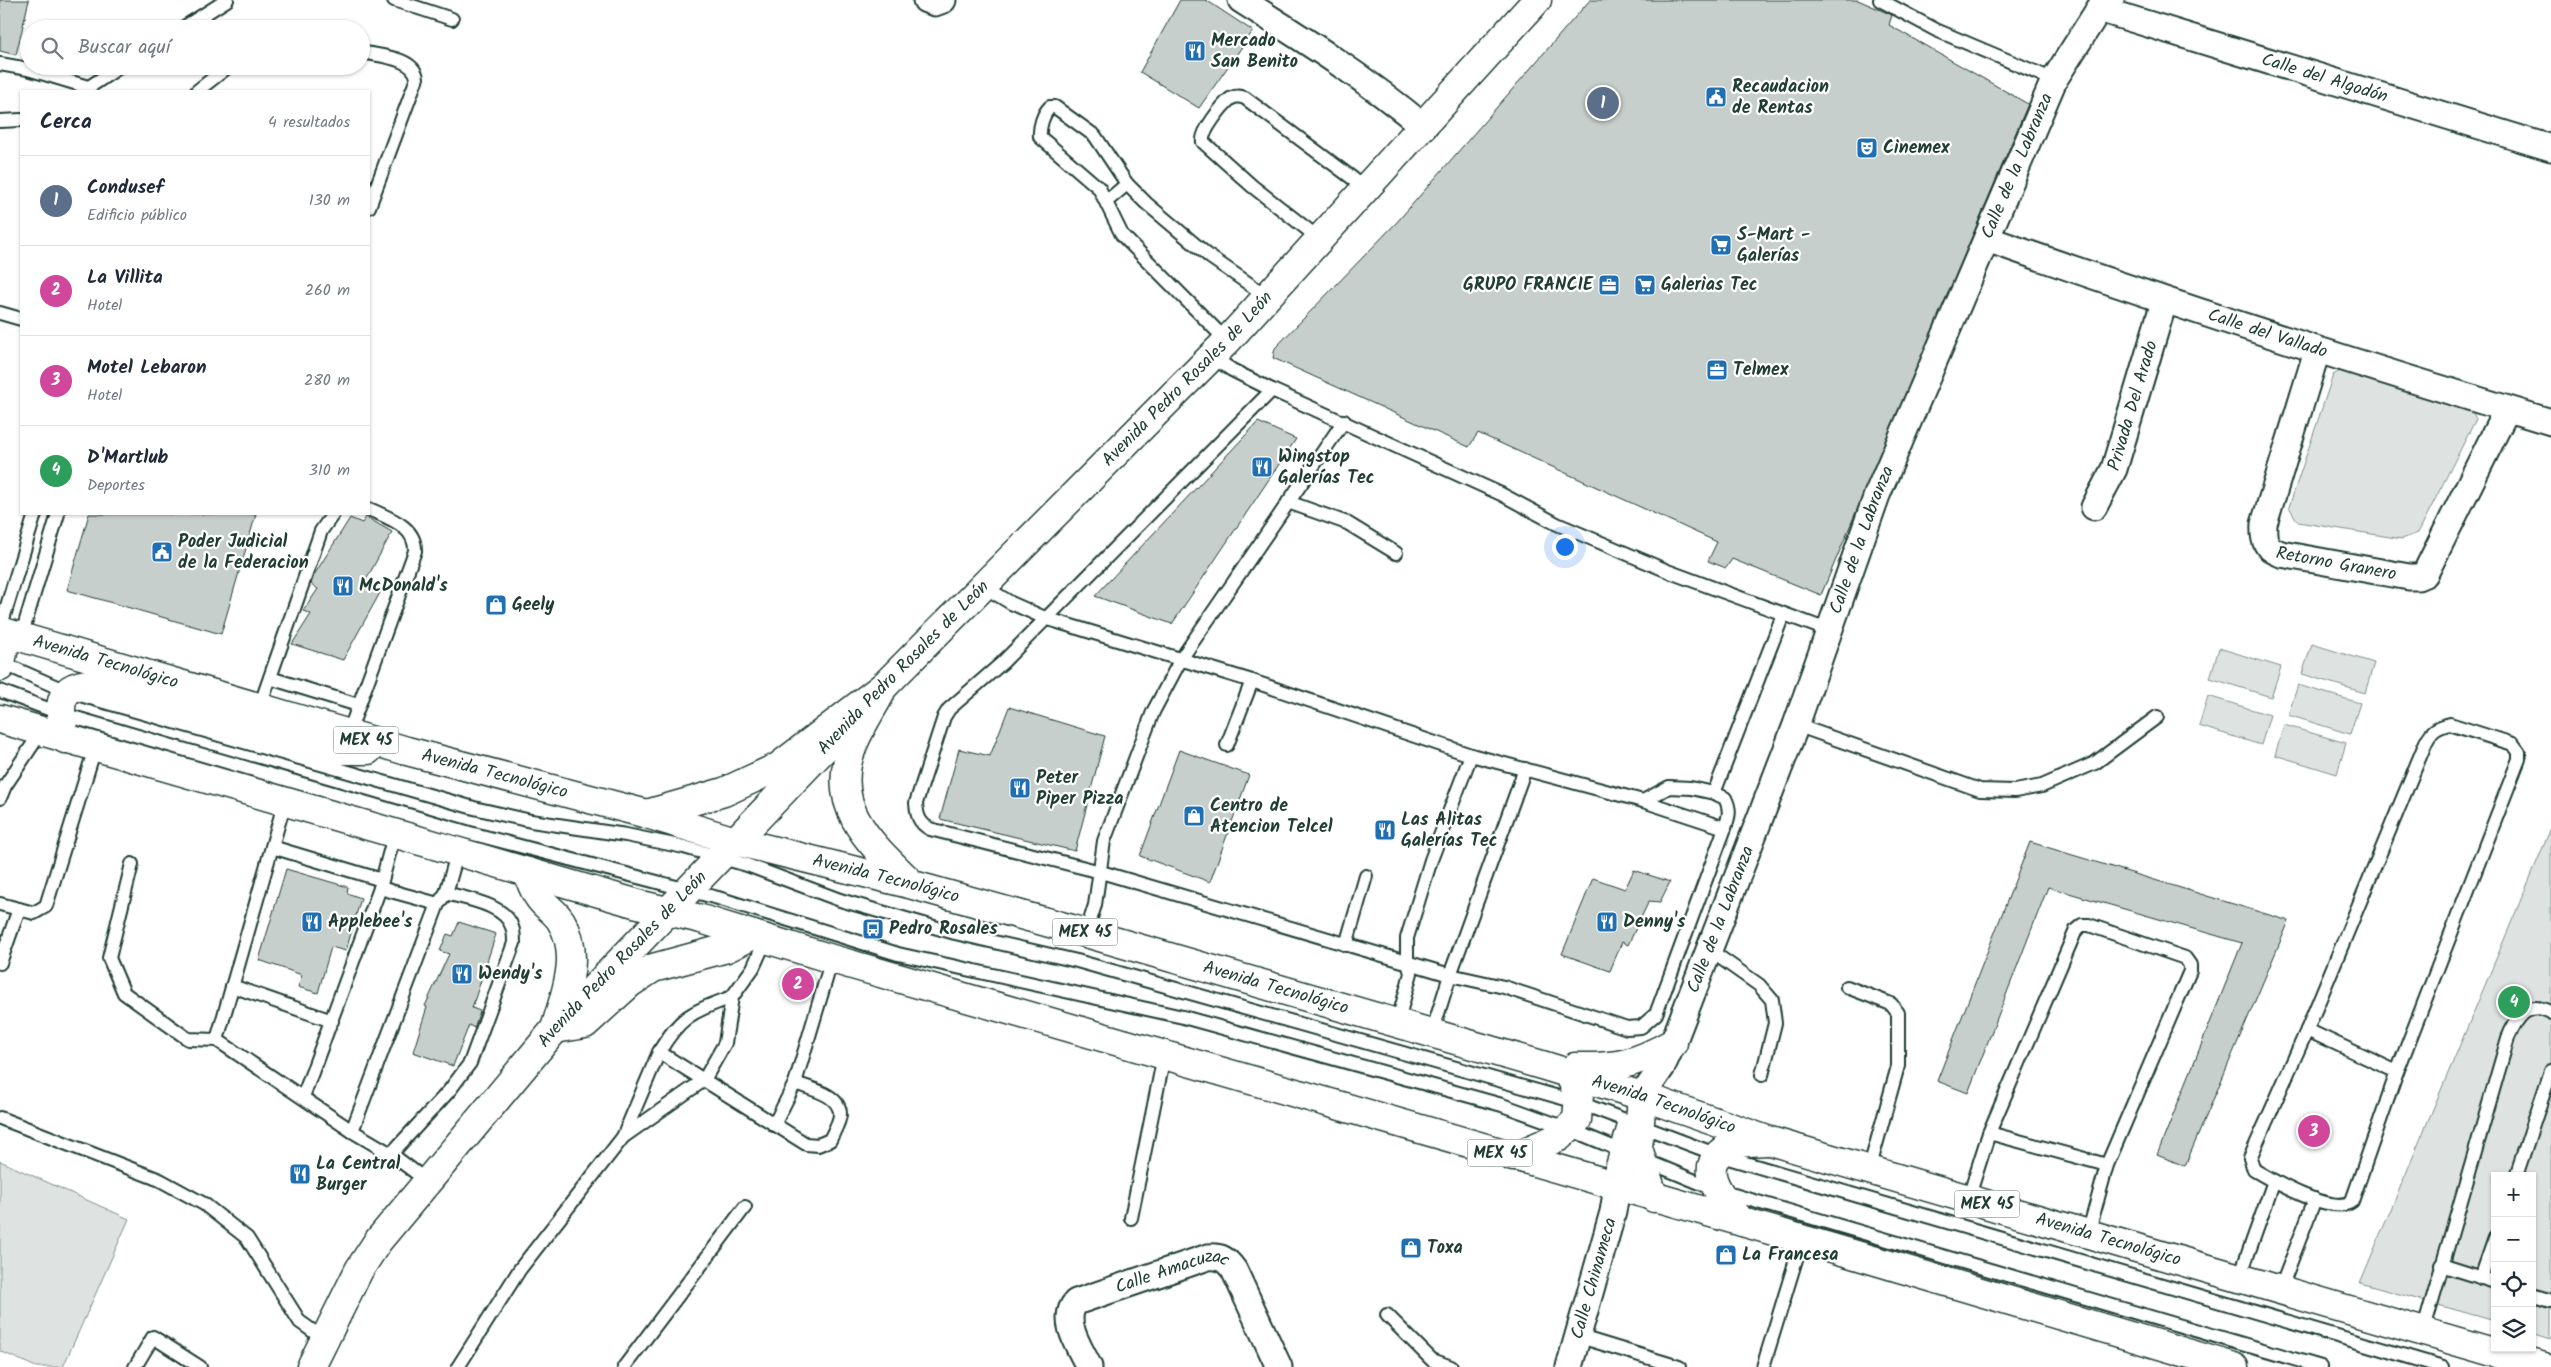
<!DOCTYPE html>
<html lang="es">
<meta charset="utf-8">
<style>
:root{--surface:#fff;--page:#f2f2f3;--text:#1f2937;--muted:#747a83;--line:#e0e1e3;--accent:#1f6fb2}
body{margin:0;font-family:Kalam,sans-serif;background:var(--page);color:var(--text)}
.controls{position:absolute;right:15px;bottom:15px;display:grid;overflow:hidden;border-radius:0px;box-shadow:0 1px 4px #0004}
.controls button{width:45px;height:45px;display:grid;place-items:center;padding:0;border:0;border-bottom:1px solid var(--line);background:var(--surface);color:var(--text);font:25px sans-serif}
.you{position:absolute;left:1564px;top:546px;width:18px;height:18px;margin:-12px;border:4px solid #fff;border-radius:50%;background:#1a73e8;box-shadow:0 0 0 8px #1a73e833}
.badge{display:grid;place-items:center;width:32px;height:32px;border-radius:50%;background:var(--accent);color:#fff;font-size:16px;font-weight:700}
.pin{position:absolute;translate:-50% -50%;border:2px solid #fff;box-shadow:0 1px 5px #0006}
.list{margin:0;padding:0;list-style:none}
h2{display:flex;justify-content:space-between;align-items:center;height:65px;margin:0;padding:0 20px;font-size:21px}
h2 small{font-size:16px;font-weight:400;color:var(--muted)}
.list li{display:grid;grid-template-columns:32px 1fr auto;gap:15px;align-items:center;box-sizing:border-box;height:90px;padding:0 20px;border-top:1px solid var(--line)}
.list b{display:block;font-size:19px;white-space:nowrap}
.list p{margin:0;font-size:16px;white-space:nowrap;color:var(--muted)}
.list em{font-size:16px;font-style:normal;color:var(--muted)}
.icon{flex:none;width:28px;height:28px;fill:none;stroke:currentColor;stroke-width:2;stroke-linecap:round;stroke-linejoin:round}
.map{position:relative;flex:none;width:2551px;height:1367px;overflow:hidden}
.search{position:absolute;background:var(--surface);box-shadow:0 1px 4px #0004;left:20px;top:20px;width:350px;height:55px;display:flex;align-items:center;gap:12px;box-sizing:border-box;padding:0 18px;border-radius:28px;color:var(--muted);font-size:19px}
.panel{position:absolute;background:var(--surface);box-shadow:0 1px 4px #0004;left:20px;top:90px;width:350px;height:425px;border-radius:0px}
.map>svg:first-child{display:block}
.green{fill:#dee3e2;stroke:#7e908b}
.building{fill:#c7cfcc;stroke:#1f3d34}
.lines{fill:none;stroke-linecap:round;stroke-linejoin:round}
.lane-casing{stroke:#1f3d34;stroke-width:16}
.street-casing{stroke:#1f3d34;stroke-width:29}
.secondary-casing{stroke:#1f3d34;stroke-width:31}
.primary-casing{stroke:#1f3d34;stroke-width:31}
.lane{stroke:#fff;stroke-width:12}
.street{stroke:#fff;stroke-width:25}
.secondary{stroke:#fff;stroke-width:28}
.primary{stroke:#fff;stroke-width:28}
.labels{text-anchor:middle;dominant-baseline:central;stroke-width:4.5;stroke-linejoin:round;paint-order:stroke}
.shield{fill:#fff;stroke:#627771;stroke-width:1}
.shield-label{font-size:16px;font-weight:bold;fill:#1f3d34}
.poi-label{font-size:18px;font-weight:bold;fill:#1f3d34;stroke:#fff;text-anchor:start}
.street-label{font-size:18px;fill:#1f3d34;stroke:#fff}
</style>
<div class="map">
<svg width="2551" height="1367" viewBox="0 0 2551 1367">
<rect width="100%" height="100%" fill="#fff"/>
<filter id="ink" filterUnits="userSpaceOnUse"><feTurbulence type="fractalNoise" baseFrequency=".02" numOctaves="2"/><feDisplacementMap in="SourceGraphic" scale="10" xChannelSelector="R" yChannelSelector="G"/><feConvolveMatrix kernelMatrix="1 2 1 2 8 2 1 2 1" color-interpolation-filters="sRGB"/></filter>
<g filter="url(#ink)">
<g class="green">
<polygon points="2345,368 2469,405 2476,419 2418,533 2402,539 2298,522 2289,507 2333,375"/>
<polygon points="2312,644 2374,663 2365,693 2302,674"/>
<polygon points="2219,648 2281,667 2271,697 2210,678"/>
<polygon points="2298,685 2360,703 2350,734 2288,715"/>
<polygon points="2208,696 2270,715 2261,745 2199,726"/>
<polygon points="2284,725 2346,743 2337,774 2275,755"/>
<polygon points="2551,828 2551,1339 2532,1333 2532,1176 2495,1176 2495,1321 2360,1283"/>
<polygon points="0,1161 129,1219 63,1367 36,1367 0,1351"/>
</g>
<g class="building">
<polygon points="0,0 29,0 16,55 0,51"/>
<polygon points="1180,0 1206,0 1253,31 1199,108 1140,72"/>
<polygon points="1590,0 1858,0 1892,15 1889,25 2028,104 1821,595 1732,559 1726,568 1708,561 1717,542 1478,433 1469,447 1273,358 1275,348 1397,222"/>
<polygon points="1258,422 1296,439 1172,624 1095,596"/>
<polygon points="89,514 256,514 221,634 67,590"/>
<polygon points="366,517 392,532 365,582 381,591 343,660 292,644 311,614 303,611 318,589 311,584 314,575 350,518 362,523"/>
<polygon points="1009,707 1105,736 1075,851 940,819 959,749 990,756"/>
<polygon points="1179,750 1249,775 1210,882 1140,856"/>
<polygon points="2030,842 2289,921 2185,1166 2157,1155 2242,943 2048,887 1968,1093 1937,1081"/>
<polygon points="286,869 348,887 347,893 361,898 346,951 331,947 318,993 298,987 302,975 259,960"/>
<polygon points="1634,870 1670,882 1660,902 1649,901 1628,945 1622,942 1610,971 1562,954 1593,878 1625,889"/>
<polygon points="459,922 496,934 472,1008 480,1011 474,1028 469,1025 453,1066 413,1052 427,1007 425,1006 449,954 440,951 447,934 453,936"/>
</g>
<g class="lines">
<g class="lane-casing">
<g id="lane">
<polyline points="394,0 452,19"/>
<polyline points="1880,0 1936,30 2054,80"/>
<polyline points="181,29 227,0"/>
<path d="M361,52C378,56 414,57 417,78L369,207"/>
<polyline points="0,64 28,69 88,87"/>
<polyline points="83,91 121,66"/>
<polyline points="197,91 229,66"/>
<polyline points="0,121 21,120"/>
<polyline points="1107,201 1127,184"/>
<path d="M1321,240L1252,186L1203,142C1200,133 1222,106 1230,99C1234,96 1240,96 1245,98L1367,189"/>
<polyline points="0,313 21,319"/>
<path d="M1227,341L1122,235L1099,188L1040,137C1039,127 1043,114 1050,107H1055L1095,136L1127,184L1146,203L1210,257L1268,297"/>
<polyline points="1211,356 1232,370 1272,390 1501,494 1557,524 1670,572 1830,631"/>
<path d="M1272,390L1002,663L949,709L944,717L916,803C917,816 919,823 930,829L1101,872L1450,975L1504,987L1627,1028L1641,1027L1656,1014L1725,828C1729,816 1731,810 1725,798L1714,793L1783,615"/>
<polyline points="1288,502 1347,523 1396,553"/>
<polyline points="983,586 1011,603 1045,618 1252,681 1471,755 1643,801 1725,828"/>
<polyline points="0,629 35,514"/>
<polyline points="21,637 58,514"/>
<polyline points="0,662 66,691 474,808 531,821 626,835 684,847 747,865 840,900 955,933 1077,961 1580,1103 1718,1155 2443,1367"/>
<polyline points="270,678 358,705"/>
<polyline points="0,691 59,713 470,833 718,898 898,954 1183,1017 1502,1105 1569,1129 1717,1190 2321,1367"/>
<polyline points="259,709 321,531 333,514"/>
<path d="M2450,724L2513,744L2519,752V759L2397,1072L2352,1201C2334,1216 2273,1181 2254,1170L2250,1158L2307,1030L2426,742C2432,730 2437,727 2450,724Z"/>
<polyline points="1796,725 1980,790 2015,791 2042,786 2095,763 2157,717"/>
<path d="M348,735L415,551C416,526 388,518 369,509"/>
<polyline points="1227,745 1252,681"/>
<polyline points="0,798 5,786 41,732"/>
<polyline points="285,801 217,1040 352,1131 391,1154 427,1181"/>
<polyline points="1643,801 1669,787 1691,788 1714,793"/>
<polyline points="272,847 382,880"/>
<polyline points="132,864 109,958 124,993 188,1039 217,1040"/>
<polyline points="380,888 438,904"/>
<polyline points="0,904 34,913 46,906 95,748"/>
<polyline points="1086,933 1095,905 1104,841 1153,712 1181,659 1344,421"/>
<polyline points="1346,945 1366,876"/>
<polyline points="1708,949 1759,985 1772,1000 1775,1023 1762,1075"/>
<polyline points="0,963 19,909"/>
<polyline points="232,986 332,1021"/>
<polyline points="1847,987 1891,1004 1898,1013 1898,1066 1869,1170"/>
<polyline points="1397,1024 1411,973 1407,960 1407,938 1431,860 1471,755"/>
<polyline points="2307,1030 2397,1072"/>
<polyline points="1432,1033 1450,975 1525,769"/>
<path d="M659,1052C681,1015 692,1012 732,997"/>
<polyline points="303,1097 380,888 395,832"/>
<polyline points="0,1118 160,1180 204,1204 247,1238 300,1322 324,1339"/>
<polyline points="774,1125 795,1083 832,959"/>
<polyline points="352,1131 438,904 446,893 458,851"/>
<polyline points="1989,1133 2107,1165"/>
<polyline points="623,1137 704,1080 725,1043 732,997 753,968 766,939"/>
<path d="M391,1154L449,1091L470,1063L514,943C514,938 514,932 512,927C505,904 466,899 446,893"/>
<polyline points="2516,1176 2551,1071"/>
<polyline points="1968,1199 1989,1133 2076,930 2082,925 2089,925 2185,958 2190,965 2190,971 2107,1165 2088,1234"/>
<polyline points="1131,1218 1164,1056"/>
<polyline points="2441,1265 2495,1282"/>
<polyline points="2481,1278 2495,1238"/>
<polyline points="2239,1279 2274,1181"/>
<polyline points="2280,1290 2315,1199"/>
<polyline points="2532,1295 2551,1301"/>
<polyline points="1387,1315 1432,1360 1451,1367"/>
<path d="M2423,1332L2508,1038C2516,1018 2528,999 2551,1013"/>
<polyline points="1577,1336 1679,1367"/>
<polyline points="135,1367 153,1337 200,1367"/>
<path d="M458,1367L520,1269L623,1137L659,1052L806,1144L818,1145L830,1140C833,1133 840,1122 840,1114C840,1094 810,1089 795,1083"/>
<polyline points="624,1367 745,1207"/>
<polyline points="1763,1367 1802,1240"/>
</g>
</g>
<g class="street-casing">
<g id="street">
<polyline points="926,0 935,3 943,0"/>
<path d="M1241,0C1303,39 1367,79 1424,127"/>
<path id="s1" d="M2099,9L2551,148"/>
<path id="s2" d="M1987,239C2174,305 2361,365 2551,422"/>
<path id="s3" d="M2317,351L2264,524C2263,540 2265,548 2281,554L2409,577H2418L2425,574L2507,409"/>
<path id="s4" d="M2094,507L2114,469L2164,302"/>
<path id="s5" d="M1642,1096L1662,1067L1673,1043L1796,725L1877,495L2054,80L2099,9L2111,0"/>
<path id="s6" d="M1089,1367C1080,1348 1060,1320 1076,1302L1208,1257C1221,1256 1226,1259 1234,1270L1279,1367"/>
<path id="s7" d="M1569,1367L1613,1212L1617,1187"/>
</g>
</g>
<g class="secondary-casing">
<g id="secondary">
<path id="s8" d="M311,1367L359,1270L378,1241L555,1029L885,685L1227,341L1537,0"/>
</g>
</g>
<g class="primary-casing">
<g id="primary">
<path id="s9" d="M0,631L407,751L647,814L735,841L913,885L1086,933L1545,1066L1642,1096L1770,1141L2544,1367"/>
<polyline points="0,632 4,648 0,667"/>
<path d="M880,694C871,711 860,727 853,745C827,807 872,845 912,884"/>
<polyline points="0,719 638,904 701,919 832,959 1839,1250 2234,1367"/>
<path d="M65,739C57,702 57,683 101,683L330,750H368"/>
<polyline points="647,814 724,792 778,767 885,685"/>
<path d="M527,872C530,879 533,889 538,896C544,906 555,911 561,921C582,955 565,994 555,1029L585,1024L630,983L653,968L727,948L753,935"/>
<path d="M1575,1067C1618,1068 1635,1064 1673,1043"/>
<polyline points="1642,1096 1638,1148 1654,1198"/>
<polyline points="1513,1157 1559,1137 1577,1120 1579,1095 1569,1074"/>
<polyline points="1617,1187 1619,1170 1632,1126"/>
<path d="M1742,1222C1724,1201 1690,1165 1731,1146C1740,1141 1756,1142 1766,1141"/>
</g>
</g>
<use href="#lane" class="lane"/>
<use href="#street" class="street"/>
<use href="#secondary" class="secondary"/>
<use href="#primary" class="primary"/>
</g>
</g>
<defs>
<g id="restaurant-square" transform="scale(1.125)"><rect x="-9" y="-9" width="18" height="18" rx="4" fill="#1f6fb2" stroke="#fff"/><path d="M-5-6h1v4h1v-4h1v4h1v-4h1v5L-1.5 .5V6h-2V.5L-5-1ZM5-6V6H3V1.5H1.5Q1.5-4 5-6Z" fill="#fff"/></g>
<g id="civic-square" transform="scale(1.125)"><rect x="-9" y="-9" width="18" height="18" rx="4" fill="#1f6fb2" stroke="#fff"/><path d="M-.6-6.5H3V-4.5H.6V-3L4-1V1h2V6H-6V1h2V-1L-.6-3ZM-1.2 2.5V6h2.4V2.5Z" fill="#fff"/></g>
<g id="theatre-square" transform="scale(1.125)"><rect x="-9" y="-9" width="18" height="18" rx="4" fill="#1f6fb2" stroke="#fff"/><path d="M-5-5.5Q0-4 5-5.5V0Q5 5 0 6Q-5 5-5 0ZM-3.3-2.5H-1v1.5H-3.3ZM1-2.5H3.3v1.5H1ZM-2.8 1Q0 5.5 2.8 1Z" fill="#fff"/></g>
<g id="supermarket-square" transform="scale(1.125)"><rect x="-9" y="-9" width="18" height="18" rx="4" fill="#1f6fb2" stroke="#fff"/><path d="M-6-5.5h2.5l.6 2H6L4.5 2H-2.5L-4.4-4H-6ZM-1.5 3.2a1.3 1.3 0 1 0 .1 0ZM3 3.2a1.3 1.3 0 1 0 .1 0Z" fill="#fff"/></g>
<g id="office-square" transform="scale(1.125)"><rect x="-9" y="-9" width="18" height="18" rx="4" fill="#1f6fb2" stroke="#fff"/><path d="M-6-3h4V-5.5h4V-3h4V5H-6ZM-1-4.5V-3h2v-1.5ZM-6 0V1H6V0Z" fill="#fff"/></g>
<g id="shop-square" transform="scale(1.125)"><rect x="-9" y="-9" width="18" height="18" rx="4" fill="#1f6fb2" stroke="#fff"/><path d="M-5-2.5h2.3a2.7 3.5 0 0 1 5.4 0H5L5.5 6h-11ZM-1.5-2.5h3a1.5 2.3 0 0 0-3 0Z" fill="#fff"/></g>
<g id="bus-square" transform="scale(1.125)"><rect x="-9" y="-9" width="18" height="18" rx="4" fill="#1f6fb2" stroke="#fff"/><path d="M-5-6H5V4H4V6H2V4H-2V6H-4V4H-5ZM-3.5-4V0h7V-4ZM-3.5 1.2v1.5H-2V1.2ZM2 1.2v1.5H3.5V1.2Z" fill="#fff"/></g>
</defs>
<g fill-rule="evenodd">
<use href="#restaurant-square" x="1195" y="51"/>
<use href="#civic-square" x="1716" y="97"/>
<use href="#theatre-square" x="1867" y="148"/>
<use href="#supermarket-square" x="1721" y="245"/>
<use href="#office-square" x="1609" y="285"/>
<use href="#supermarket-square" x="1645" y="285"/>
<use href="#office-square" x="1717" y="370"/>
<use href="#restaurant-square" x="1262" y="467"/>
<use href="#civic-square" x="162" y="552"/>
<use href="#restaurant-square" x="343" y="586"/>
<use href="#shop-square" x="496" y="605"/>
<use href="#restaurant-square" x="1020" y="788"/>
<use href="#shop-square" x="1194" y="816"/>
<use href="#restaurant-square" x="1385" y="830"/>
<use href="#restaurant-square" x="312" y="922"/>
<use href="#restaurant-square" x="1607" y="922"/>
<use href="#bus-square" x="873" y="929"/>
<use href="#restaurant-square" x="462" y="974"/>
<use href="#restaurant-square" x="300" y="1174"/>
<use href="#shop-square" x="1411" y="1248"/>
<use href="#shop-square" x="1726" y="1255"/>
</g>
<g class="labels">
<g class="shield">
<rect x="333.5" y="726.5" width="65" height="27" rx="4"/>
<rect x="1052.5" y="918.5" width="65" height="27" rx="4"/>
<rect x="1467.5" y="1139.5" width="65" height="27" rx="4"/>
<rect x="1954.5" y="1190.5" width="65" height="27" rx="4"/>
</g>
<g class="shield-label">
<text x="366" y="740">MEX 45</text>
<text x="1085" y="932">MEX 45</text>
<text x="1500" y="1153">MEX 45</text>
<text x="1987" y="1204">MEX 45</text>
</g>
<g class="poi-label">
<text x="1211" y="41">Mercado<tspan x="1211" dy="21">San Benito</tspan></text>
<text x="1732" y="87">Recaudacion<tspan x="1732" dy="21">de Rentas</tspan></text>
<text x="1883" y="148">Cinemex</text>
<text x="1737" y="235">S-Mart -<tspan x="1737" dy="21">Galerías</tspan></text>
<text x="1593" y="285" text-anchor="end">GRUPO FRANCIE</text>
<text x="1661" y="285">Galerias Tec</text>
<text x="1733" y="370">Telmex</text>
<text x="1278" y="457">Wingstop<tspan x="1278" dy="21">Galerías Tec</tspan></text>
<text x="178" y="542">Poder Judicial<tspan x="178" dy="21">de la Federacion</tspan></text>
<text x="359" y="586">McDonald's</text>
<text x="512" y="605">Geely</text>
<text x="1036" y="778">Peter<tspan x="1036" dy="21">Piper Pizza</tspan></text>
<text x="1210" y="806">Centro de<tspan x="1210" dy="21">Atencion Telcel</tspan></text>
<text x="1401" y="820">Las Alitas<tspan x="1401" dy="21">Galerías Tec</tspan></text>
<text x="328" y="922">Applebee's</text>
<text x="1623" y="922">Denny's</text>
<text x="889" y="929">Pedro Rosales</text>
<text x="478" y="974">Wendy's</text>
<text x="316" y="1164">La Central<tspan x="316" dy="21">Burger</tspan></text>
<text x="1427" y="1248">Toxa</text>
<text x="1742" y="1255">La Francesa</text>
</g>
<g class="street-label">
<text stroke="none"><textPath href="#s1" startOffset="236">Calle del Algodón</textPath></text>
<text stroke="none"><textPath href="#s5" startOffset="1004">Calle de la Labranza</textPath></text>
<text stroke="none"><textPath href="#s2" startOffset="296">Calle del Vallado</textPath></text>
<text stroke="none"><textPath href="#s8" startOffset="1326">Avenida Pedro Rosales de León</textPath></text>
<text stroke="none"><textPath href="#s4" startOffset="109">Privada Del Arado</textPath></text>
<text stroke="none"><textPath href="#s5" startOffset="599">Calle de la Labranza</textPath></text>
<text stroke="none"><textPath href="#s3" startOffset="275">Retorno Granero</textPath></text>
<text stroke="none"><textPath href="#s9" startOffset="110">Avenida Tecnológico</textPath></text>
<text stroke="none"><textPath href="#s8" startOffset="921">Avenida Pedro Rosales de León</textPath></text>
<text stroke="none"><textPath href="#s9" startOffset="515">Avenida Tecnológico</textPath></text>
<text stroke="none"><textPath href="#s9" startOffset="920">Avenida Tecnológico</textPath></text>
<text stroke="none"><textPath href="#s5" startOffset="194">Calle de la Labranza</textPath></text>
<text stroke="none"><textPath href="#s8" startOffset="516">Avenida Pedro Rosales de León</textPath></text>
<text stroke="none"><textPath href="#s9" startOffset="1325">Avenida Tecnológico</textPath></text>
<text stroke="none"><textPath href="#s9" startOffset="1730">Avenida Tecnológico</textPath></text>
<text stroke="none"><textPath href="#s9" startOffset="2195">Avenida Tecnológico</textPath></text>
<text stroke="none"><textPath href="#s7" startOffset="92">Calle Chinameca</textPath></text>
<text stroke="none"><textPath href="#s6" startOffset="172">Calle Amacuzac</textPath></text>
</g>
</g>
</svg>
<div class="controls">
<button>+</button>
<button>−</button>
<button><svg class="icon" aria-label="locate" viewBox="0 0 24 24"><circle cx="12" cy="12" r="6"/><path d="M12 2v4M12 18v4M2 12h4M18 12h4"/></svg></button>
<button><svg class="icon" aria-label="layers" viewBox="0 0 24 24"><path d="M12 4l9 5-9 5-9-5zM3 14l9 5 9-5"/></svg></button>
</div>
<div class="you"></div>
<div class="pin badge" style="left:1603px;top:103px;background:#5c6f8a">1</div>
<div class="pin badge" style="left:798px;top:984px;background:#d1479c">2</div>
<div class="pin badge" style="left:2314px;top:1131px;background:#d1479c">3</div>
<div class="pin badge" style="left:2514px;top:1002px;background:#2e9e5b">4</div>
<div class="search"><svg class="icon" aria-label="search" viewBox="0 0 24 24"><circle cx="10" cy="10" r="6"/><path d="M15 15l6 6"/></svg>Buscar aquí</div>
<section class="panel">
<h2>Cerca<small>4 resultados</small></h2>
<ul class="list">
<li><span class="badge" style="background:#5c6f8a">1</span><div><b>Condusef</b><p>Edificio público</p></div><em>130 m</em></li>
<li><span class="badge" style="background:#d1479c">2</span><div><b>La Villita</b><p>Hotel</p></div><em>260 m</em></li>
<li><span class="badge" style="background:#d1479c">3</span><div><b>Motel Lebaron</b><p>Hotel</p></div><em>280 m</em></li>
<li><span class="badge" style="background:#2e9e5b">4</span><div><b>D'Martlub</b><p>Deportes</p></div><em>310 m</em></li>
</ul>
</section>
</div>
